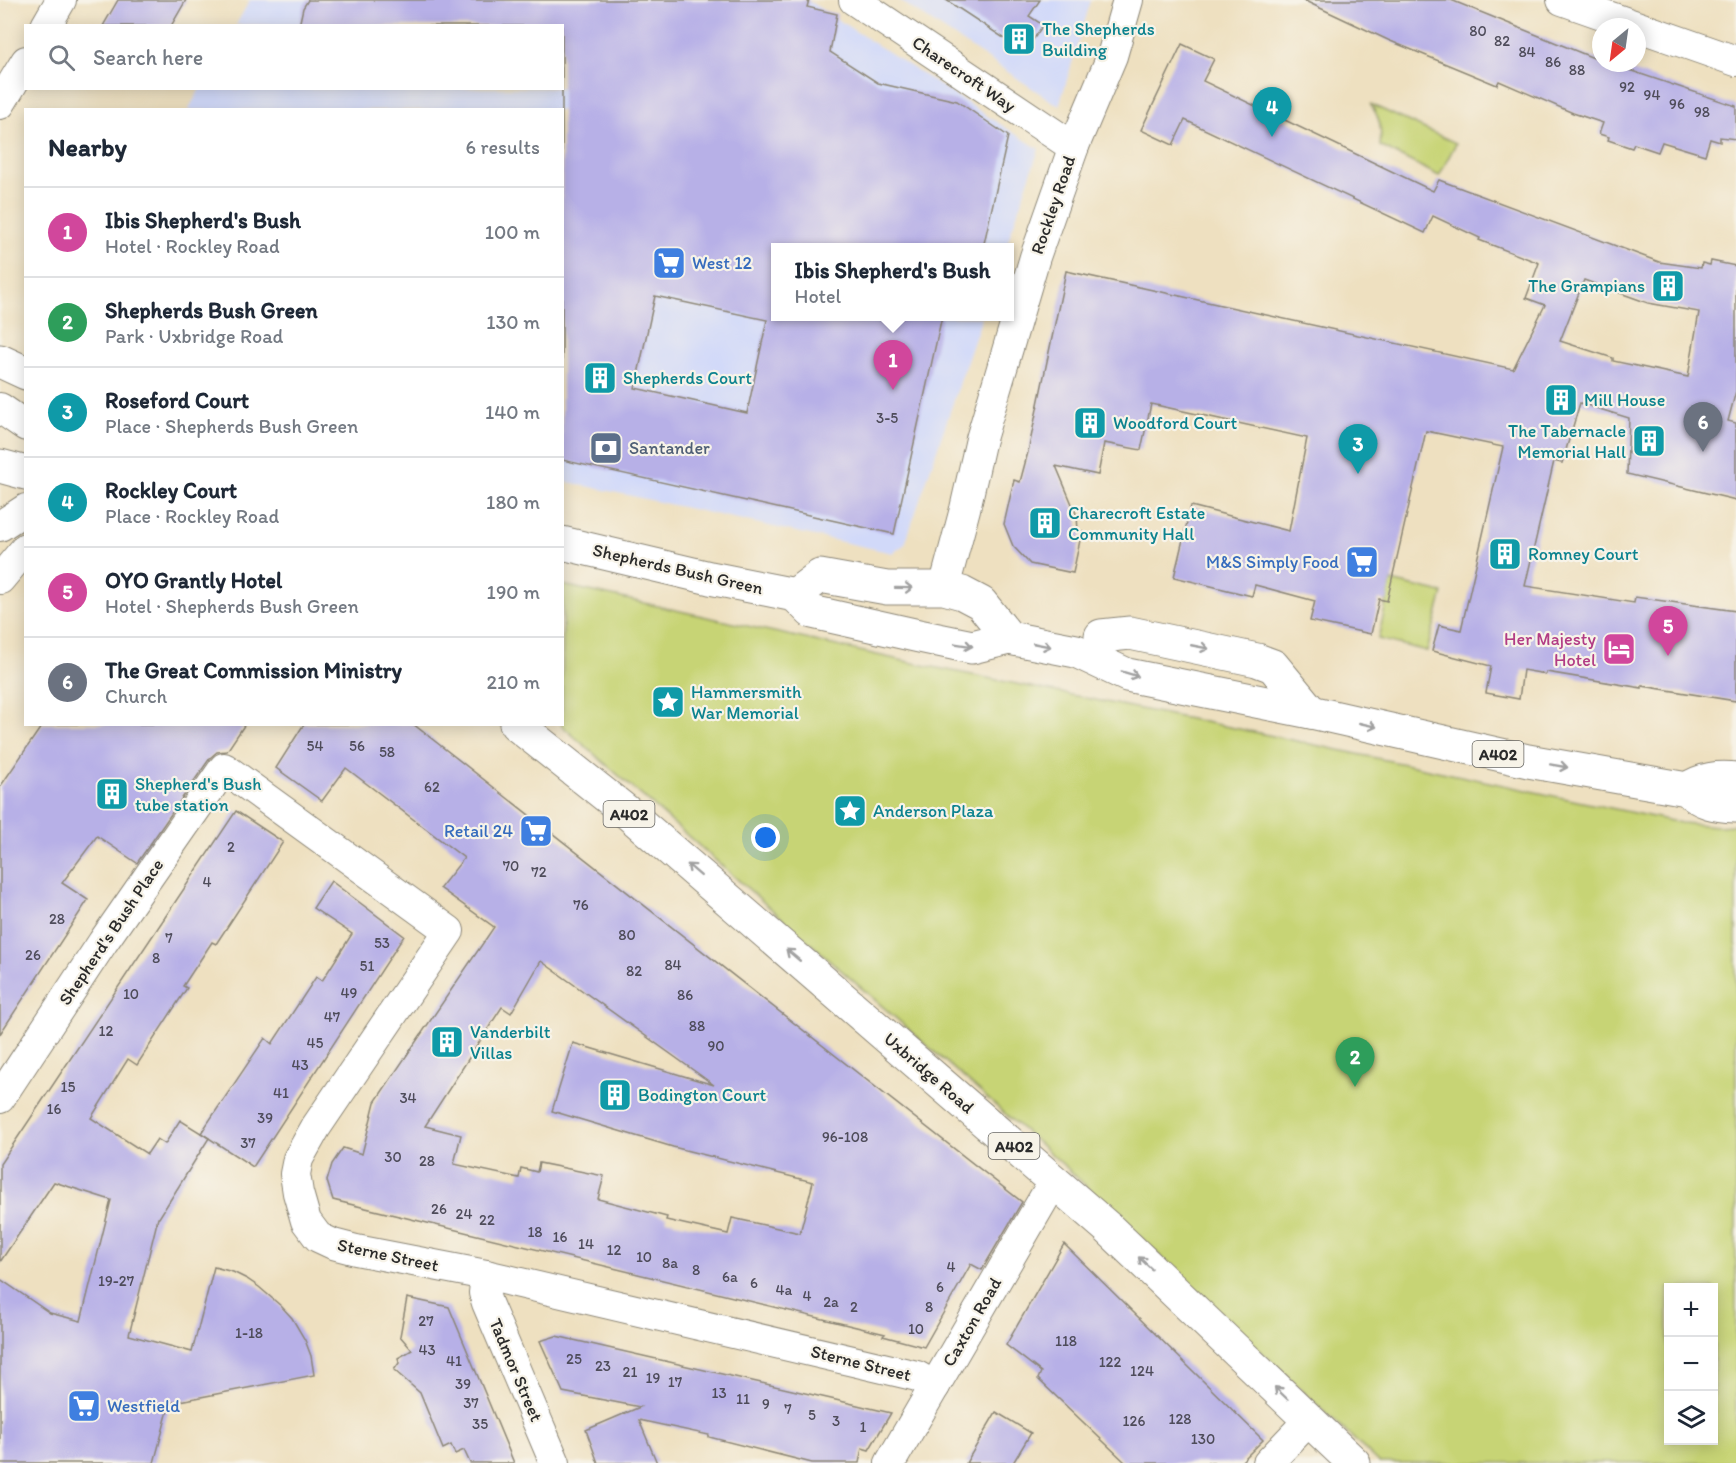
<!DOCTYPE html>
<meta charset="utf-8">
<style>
:root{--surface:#fff;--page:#f6f6f7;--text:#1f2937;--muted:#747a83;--line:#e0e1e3;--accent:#0b8043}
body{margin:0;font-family:Itim,sans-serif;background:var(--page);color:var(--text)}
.controls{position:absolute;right:18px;bottom:18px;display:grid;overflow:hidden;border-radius:0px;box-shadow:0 3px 15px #0003}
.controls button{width:54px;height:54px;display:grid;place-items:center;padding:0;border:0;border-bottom:2px solid var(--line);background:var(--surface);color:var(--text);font:30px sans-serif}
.compass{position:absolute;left:1592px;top:18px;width:54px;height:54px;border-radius:50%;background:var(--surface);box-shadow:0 3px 15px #0003;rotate:209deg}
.you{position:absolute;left:766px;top:838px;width:21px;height:21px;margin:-15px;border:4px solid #fff;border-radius:50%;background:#1a73e8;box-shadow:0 0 0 9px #1a73e833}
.badge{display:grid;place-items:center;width:39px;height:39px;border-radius:50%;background:var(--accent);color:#fff;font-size:20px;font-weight:700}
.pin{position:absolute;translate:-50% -50px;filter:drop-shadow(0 2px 3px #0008)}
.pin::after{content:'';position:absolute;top:32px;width:21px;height:18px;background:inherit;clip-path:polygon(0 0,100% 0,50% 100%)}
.popup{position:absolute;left:771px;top:243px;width:243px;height:78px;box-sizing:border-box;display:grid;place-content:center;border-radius:0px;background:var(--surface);filter:drop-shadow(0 2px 4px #0005);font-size:20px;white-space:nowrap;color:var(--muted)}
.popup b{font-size:22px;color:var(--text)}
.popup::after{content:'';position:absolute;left:50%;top:100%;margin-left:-12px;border:12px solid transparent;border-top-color:var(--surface)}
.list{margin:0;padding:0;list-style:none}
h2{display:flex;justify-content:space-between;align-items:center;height:78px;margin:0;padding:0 24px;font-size:26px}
h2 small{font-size:20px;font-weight:400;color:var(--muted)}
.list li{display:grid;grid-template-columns:39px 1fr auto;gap:18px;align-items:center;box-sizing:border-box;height:90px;padding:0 24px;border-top:2px solid var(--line)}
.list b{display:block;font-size:22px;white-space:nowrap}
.list p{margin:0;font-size:20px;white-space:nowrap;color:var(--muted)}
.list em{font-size:20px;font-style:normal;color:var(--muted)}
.icon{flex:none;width:33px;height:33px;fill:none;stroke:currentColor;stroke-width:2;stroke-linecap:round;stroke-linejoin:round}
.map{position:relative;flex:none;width:1736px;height:1463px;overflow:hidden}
.search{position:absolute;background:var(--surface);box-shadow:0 3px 15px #0003;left:24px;top:24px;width:540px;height:66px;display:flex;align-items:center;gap:15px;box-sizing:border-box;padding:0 21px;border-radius:0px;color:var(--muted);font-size:22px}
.panel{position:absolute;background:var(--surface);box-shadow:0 3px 15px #0003;left:24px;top:108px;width:540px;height:618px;border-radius:0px}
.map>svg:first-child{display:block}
.built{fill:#d1d9f9}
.green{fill:#c7d475;stroke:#798050;stroke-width:1.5;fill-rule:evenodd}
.building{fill:#b7b0e7;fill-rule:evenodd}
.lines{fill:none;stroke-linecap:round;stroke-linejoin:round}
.street-casing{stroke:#8c8676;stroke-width:32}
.primary-casing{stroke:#8c8676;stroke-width:35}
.street{stroke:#fff;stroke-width:30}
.primary{stroke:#fff;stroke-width:33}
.oneway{stroke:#a0a0a0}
.labels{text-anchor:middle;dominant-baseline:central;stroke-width:4.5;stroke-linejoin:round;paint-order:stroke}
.number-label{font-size:15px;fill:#4e4c5a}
.shield{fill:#f7f3e8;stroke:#686764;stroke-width:1.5}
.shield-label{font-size:16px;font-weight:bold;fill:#2b2b2b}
.culture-label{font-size:18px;fill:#0d838f;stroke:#f7f3e8;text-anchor:start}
.street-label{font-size:18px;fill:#2b2b2b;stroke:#f7f3e8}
.shop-label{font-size:18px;fill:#366cbe;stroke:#f7f3e8;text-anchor:start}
.service-label{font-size:18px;fill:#4e5e75;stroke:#f7f3e8;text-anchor:start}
.hotel-label{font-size:18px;fill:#b23c85;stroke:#f7f3e8;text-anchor:end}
</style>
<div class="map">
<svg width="1736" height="1463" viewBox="0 0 1736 1463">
<rect width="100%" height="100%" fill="#f7f3e8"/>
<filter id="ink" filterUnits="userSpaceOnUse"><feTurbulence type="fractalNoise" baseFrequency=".0167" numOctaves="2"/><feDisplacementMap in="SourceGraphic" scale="12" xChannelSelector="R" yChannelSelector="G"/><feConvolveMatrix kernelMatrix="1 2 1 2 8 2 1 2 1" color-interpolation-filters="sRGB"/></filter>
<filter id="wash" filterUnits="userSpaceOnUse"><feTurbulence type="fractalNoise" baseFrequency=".008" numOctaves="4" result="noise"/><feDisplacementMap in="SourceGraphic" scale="24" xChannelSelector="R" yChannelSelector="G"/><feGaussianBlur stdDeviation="1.35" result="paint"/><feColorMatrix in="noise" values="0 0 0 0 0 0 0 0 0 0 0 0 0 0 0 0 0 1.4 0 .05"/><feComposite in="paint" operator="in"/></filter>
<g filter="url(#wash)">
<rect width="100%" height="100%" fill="#eee0c0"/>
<g class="built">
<polygon points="250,0 807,0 1039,149 1006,247 776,248 776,316 982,317 905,544 893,553 563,481 562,110 188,110 200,89 562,88 562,26 236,25"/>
<polygon points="899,0 1091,0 1059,106"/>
</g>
<g class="green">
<path d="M1370,104L1456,143L1439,176L1380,146C1382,129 1380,117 1370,104Z"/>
<polygon points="1391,581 1443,593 1427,651 1378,639"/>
<path d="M563,585L913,663L1254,732L1681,823L1717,826L1736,825V1463H1379L1067,1168L561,725L562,724ZM1668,1288H1714V1440H1668Z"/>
</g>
<g id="blocks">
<g class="building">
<polygon points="118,0 186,0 171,26 103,26"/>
<path d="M308,0H809L807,7L837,14L830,52L878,83L957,101L1008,136L983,248H776V316H942L894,534L562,460V26H299L303,8ZM655,296L767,320L747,413L635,388Z"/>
<polygon points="946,0 1040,0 1029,16 1043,25 1025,52"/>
<polygon points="1303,0 1451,0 1601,61 1601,63 1608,63 1736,106 1736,139 1720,137 1720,142 1710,139 1705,155 1662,142 1658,152 1634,144 1632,148 1608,140 1609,137 1599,134 1603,123 1573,113 1499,81 1497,85 1388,40"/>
<path d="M1182,44L1214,59L1203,81L1433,191L1439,180L1659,262L1701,268L1702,263L1710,265L1711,261L1736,266V391L1728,421L1736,423V500L1627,474L1629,418L1580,403L1562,463L1554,461L1525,586L1634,603L1635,597L1736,611V701L1642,686V688L1546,672V674L1523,670L1519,699L1486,693L1491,666L1432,651L1439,625L1461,630L1503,447L1455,437L1426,431L1387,601L1379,599L1371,634L1310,621L1315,601L1255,585L1252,596L1174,577L1191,506L1289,531L1307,438L1151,404L1141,450L1104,443L1098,475L1056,466L1077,516L1078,531H1082L1073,573L1030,564L1013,546L1004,524L1014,480L1020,482L1028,452L1066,271L1513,369L1545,305L1526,298L1539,263L1479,240L1480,238L1433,216L1425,233L1185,120L1173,145L1141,130ZM1584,280L1648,303L1699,312L1688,377L1613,361V358L1560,341Z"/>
<polygon points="43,724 245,724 227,751 217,752 210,758 137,863 97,836 62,883 88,900 0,1034 0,787"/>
<path d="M304,724H413L1022,1202L982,1270L971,1264L924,1347L883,1336L885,1334L333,1200L327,1181L332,1164L343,1148L362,1154L375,1102L494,927L440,888L464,858L346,768L322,801L276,768ZM541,961L714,1085L573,1043L552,1111L673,1147L813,1182L800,1233L732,1218L728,1234L666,1220L667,1217L598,1199L604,1176L539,1163L537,1172L521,1168L519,1178L454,1164L461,1135L425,1126L502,1007L511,1013Z"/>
<polygon points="236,811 283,842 216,944 212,942 183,986 187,988 137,1065 128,1059 91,1118 147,1154 157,1139 165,1144 180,1120 209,1138 159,1218 158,1218 129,1335 192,1352 214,1267 233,1272 247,1279 259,1287 281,1306 292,1318 305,1340 311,1356 314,1375 170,1403 154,1463 0,1463 0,1279 50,1313 81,1321 111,1200 54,1182 0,1262 0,1164"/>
<polygon points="331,881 404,936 253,1167 201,1133 265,1038 272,1044 316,977 322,981 352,934 313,908"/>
<polygon points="1064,1244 1263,1440 1240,1463 1126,1463 1038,1379 1041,1372 1006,1345"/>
<polygon points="407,1298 449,1307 514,1463 470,1463 464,1450 455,1454 451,1445 443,1449 420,1393 394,1370 399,1363 398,1358 412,1350 400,1336"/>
<polygon points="556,1336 853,1404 891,1413 869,1450 862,1448 859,1463 812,1463 709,1437 709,1435 639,1420 657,1463 598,1463 586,1430 640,1407 563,1392 540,1341"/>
<polygon points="996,1412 1031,1433 1013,1463 966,1463"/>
</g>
</g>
</g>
<g filter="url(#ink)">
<use href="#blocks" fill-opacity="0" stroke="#8c8676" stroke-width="1.5"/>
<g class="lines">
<g class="street-casing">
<g id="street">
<polyline points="854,0 1063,140 1074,146"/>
<polyline points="1562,0 1736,61"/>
<polyline points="46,26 61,0"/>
<polyline points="0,104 26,61"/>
<polyline points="0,408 26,426"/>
<polyline points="0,526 26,509"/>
<polyline points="0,579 26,548"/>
<polyline points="944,588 965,509 981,439 1035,257 1074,146 1112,56 1128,0"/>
<polyline points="0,1098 103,942 224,768 449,931 316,1127 298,1159 295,1174 298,1193 306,1221 318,1237 333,1244 356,1250 486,1275 917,1376 935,1386"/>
<polyline points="486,1275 484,1293 487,1303 555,1463"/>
<polyline points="890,1463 1054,1181"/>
<polyline points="1268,1463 1309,1420"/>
</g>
</g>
<g class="primary-casing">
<g id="primary">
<polyline points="0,361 26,373"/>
<polyline points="0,466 26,473"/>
<path d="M562,543L710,578L795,595L812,612L919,636L972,647L1009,638L1076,651L1127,675L1311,712L1528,761L1687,789C1701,803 1716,805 1736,806"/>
<polyline points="795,595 820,576 887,588 944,588 962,593 981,603 1009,638"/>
<polyline points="1101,636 1130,633 1257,660 1273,666 1311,712"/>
<polyline points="516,724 628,813 1108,1228 1354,1463"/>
<path d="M1687,789C1703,779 1717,777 1736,779"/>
</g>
</g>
<use href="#street" class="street"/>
<use href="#primary" class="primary"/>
</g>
<defs><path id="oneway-shaft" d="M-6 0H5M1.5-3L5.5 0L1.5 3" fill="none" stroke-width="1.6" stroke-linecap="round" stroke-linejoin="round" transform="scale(1.5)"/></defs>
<g class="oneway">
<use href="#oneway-shaft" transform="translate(904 588) rotate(1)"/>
<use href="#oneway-shaft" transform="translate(964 645) rotate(9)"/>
<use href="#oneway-shaft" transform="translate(1042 645) rotate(11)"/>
<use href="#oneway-shaft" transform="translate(1200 647) rotate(11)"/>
<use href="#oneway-shaft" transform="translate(1130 674) rotate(17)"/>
<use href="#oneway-shaft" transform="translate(1368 725) rotate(13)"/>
<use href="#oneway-shaft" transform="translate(1559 766) rotate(10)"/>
<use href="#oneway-shaft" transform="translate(694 870) rotate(-139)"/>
<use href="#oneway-shaft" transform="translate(793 955) rotate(-140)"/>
<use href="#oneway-shaft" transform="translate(1145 1263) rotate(-137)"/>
<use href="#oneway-shaft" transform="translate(1281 1393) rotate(-136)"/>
</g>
</g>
<defs>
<g id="building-square" transform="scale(1.725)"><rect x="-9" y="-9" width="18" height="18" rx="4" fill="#0f9aa8" stroke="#f7f3e8"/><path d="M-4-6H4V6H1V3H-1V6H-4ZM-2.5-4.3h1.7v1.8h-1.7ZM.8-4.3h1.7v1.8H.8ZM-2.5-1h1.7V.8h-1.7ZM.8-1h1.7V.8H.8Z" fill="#fff"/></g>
<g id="supermarket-square" transform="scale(1.725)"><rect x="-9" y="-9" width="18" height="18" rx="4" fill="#3f7fe0" stroke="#f7f3e8"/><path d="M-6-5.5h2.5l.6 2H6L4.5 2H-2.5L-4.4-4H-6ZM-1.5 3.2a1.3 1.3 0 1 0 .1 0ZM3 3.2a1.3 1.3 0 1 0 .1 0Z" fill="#fff"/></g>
<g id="bank-square" transform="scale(1.725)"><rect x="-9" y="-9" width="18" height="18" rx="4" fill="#5c6f8a" stroke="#f7f3e8"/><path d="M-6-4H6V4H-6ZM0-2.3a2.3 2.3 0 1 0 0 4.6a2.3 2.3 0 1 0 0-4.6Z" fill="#fff"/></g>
<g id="hotel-square" transform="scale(1.725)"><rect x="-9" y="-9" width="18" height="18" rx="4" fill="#d1479c" stroke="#f7f3e8"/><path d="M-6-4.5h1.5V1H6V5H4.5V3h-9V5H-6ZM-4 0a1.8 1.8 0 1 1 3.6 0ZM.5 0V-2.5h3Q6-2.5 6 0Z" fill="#fff"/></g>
<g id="sight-square" transform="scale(1.725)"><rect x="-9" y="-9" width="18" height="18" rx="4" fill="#0f9aa8" stroke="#f7f3e8"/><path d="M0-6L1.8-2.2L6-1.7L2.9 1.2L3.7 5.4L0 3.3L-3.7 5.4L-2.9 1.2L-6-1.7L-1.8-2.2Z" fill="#fff"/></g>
</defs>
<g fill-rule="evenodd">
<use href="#building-square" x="1019" y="39"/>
<use href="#supermarket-square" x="669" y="263"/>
<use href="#building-square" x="1668" y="286"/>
<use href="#building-square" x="600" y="378"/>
<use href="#building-square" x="1561" y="400"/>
<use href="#building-square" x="1090" y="423"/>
<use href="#building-square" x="1649" y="441"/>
<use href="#bank-square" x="606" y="448"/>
<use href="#building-square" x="1045" y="523"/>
<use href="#building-square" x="1505" y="554"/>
<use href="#supermarket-square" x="1362" y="562"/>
<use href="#hotel-square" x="1619" y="649"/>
<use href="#sight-square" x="668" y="702"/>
<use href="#building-square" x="112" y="794"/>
<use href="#sight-square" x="850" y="811"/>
<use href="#supermarket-square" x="536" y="831"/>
<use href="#building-square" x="447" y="1042"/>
<use href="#building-square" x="615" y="1095"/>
<use href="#supermarket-square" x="84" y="1406"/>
</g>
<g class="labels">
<g class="number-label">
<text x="1478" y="31">80</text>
<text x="1502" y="41">82</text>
<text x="1527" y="52">84</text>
<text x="1553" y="62">86</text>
<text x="1577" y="70">88</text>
<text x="1627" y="87">92</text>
<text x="1652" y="95">94</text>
<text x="1677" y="104">96</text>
<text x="1702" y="112">98</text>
<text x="887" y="418">3-5</text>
<text x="315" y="746">54</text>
<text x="357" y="746">56</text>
<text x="387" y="752">58</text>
<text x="432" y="787">62</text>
<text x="231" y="847">2</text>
<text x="511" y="866">70</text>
<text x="539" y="872">72</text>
<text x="207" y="882">4</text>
<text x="581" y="905">76</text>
<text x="57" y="919">28</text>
<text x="627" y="935">80</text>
<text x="169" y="938">7</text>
<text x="382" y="943">53</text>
<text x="33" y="955">26</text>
<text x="156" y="958">8</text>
<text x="673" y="965">84</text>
<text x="367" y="966">51</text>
<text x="634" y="971">82</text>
<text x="349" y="993">49</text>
<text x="131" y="994">10</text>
<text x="685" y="995">86</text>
<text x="332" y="1017">47</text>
<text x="697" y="1026">88</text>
<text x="106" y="1031">12</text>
<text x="315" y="1043">45</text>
<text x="716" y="1046">90</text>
<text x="300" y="1065">43</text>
<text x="68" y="1087">15</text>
<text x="281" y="1093">41</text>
<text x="408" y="1098">34</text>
<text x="54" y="1109">16</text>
<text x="265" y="1118">39</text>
<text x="845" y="1137">96-108</text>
<text x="248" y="1143">37</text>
<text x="393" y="1157">30</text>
<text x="427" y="1161">28</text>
<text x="439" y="1209">26</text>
<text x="464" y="1214">24</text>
<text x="487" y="1220">22</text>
<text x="535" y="1232">18</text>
<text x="560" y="1237">16</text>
<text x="586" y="1244">14</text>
<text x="614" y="1250">12</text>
<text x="644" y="1257">10</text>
<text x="670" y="1263">8a</text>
<text x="951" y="1267">4</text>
<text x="696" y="1270">8</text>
<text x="730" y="1277">6a</text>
<text x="116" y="1281">19-27</text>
<text x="754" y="1283">6</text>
<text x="940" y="1287">6</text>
<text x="784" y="1290">4a</text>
<text x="807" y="1296">4</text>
<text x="831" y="1302">2a</text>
<text x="854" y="1307">2</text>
<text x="929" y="1307">8</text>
<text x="426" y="1321">27</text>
<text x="916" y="1329">10</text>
<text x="249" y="1333">1-18</text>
<text x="1066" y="1341">118</text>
<text x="427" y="1350">43</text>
<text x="574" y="1359">25</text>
<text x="454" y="1361">41</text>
<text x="1110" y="1362">122</text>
<text x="603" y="1366">23</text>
<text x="1142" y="1371">124</text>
<text x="630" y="1372">21</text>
<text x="653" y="1378">19</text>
<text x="675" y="1382">17</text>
<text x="463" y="1384">39</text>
<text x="719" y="1393">13</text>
<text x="743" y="1399">11</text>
<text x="471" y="1403">37</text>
<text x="766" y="1404">9</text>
<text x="788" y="1409">7</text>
<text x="812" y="1415">5</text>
<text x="1180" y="1419">128</text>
<text x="836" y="1421">3</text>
<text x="1134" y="1421">126</text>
<text x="480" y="1424">35</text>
<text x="863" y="1427">1</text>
<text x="1203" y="1439">130</text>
</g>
<g class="shield">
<rect x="1472.5" y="741" width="51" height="26" rx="4.5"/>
<rect x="603.5" y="801" width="51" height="26" rx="4.5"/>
<rect x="988.5" y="1133" width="51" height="26" rx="4.5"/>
</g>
<g class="shield-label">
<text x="1498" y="754">A402</text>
<text x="629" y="814">A402</text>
<text x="1014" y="1146">A402</text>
</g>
<g class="culture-label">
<text x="1042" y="29">The Shepherds<tspan x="1042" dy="21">Building</tspan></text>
<text x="1645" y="286" text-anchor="end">The Grampians</text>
<text x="623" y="378">Shepherds Court</text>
<text x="1584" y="400">Mill House</text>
<text x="1113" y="423">Woodford Court</text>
<text x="1626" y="431" text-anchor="end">The Tabernacle<tspan x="1626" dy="21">Memorial Hall</tspan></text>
<text x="1068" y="513">Charecroft Estate<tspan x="1068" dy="21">Community Hall</tspan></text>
<text x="1528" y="554">Romney Court</text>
<text x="691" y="692">Hammersmith<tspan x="691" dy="21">War Memorial</tspan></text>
<text x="135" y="784">Shepherd's Bush<tspan x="135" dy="21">tube station</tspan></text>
<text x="873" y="811">Anderson Plaza</text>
<text x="470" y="1032">Vanderbilt<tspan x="470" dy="21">Villas</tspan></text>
<text x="638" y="1095">Bodington Court</text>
</g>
<g class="street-label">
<text transform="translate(964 74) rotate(34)">Charecroft Way</text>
<text transform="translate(1053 205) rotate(-71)">Rockley Road</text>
<text transform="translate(678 569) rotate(13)">Shepherds Bush Green</text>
<text transform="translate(111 932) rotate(-56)">Shepherd's Bush Place</text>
<text transform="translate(929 1073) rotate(41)">Uxbridge Road</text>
<text transform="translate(388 1255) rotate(12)">Sterne Street</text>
<text transform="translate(972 1322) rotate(-60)">Caxton Road</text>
<text transform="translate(861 1363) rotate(14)">Sterne Street</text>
<text transform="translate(516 1370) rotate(67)">Tadmor Street</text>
</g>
<g class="shop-label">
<text x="692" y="263">West 12</text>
<text x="1339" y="562" text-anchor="end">M&amp;S Simply Food</text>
<text x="513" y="831" text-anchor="end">Retail 24</text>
<text x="107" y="1406">Westfield</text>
</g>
<g class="service-label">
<text x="629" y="448">Santander</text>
</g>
<g class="hotel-label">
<text x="1596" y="639">Her Majesty<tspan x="1596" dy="21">Hotel</tspan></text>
</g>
</g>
</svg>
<div class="controls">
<button>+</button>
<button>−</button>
<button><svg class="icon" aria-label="layers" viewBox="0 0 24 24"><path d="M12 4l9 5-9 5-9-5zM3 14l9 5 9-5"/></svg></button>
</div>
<svg class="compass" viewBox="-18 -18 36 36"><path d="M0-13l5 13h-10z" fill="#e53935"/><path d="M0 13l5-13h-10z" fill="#747a83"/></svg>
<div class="you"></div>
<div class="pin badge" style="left:893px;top:390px;background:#d1479c">1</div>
<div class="popup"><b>Ibis Shepherd's Bush</b>Hotel</div>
<div class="pin badge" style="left:1355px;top:1087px;background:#2e9e5b">2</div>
<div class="pin badge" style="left:1358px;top:474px;background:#0f9aa8">3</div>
<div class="pin badge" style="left:1272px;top:137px;background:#0f9aa8">4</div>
<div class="pin badge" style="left:1668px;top:656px;background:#d1479c">5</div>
<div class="pin badge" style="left:1703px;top:452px;background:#6b7280">6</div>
<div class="search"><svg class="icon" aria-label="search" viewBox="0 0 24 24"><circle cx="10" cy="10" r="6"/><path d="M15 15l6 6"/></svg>Search here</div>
<section class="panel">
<h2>Nearby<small>6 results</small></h2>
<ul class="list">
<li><span class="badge" style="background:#d1479c">1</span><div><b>Ibis Shepherd's Bush</b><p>Hotel · Rockley Road</p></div><em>100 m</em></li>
<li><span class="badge" style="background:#2e9e5b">2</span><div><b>Shepherds Bush Green</b><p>Park · Uxbridge Road</p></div><em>130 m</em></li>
<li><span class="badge" style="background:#0f9aa8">3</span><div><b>Roseford Court</b><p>Place · Shepherds Bush Green</p></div><em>140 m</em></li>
<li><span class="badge" style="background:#0f9aa8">4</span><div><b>Rockley Court</b><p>Place · Rockley Road</p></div><em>180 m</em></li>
<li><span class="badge" style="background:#d1479c">5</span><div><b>OYO Grantly Hotel</b><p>Hotel · Shepherds Bush Green</p></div><em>190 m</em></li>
<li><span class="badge" style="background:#6b7280">6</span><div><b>The Great Commission Ministry</b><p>Church</p></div><em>210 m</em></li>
</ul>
</section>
</div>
